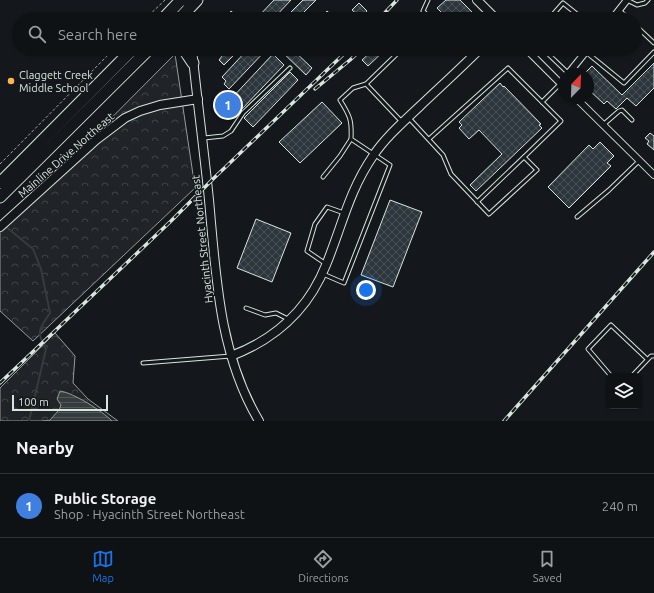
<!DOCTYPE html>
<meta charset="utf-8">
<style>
:root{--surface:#0f1215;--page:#181b1e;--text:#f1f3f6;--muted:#9b9ea0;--line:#2f3234;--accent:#1a73e8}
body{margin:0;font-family:Ubuntu,sans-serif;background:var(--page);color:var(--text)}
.controls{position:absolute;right:12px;bottom:12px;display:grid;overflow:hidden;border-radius:6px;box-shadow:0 1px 3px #0004}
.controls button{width:36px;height:36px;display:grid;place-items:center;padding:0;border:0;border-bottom:1px solid var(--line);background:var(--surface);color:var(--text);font:20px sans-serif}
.compass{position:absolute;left:558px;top:68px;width:36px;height:36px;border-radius:50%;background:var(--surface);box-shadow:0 1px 3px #0004;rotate:23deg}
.scale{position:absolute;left:12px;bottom:10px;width:96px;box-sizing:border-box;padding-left:4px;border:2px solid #d8e6dc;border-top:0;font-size:11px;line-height:14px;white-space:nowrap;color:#d8e6dc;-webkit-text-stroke:3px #14181c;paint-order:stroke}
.you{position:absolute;left:366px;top:290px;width:14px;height:14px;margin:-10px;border:3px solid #fff;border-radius:50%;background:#1a73e8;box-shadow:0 0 0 6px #1a73e833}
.badge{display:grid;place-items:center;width:26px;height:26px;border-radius:50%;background:var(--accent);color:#fff;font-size:13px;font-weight:700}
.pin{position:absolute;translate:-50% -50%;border:2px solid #fff;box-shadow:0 1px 4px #0006}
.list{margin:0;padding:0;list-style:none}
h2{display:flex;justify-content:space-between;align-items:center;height:52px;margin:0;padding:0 16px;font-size:17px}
h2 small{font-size:13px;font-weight:400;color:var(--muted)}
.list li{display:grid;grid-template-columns:26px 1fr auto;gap:12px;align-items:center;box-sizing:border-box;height:64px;padding:0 16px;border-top:1px solid var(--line)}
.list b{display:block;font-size:15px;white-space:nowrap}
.list p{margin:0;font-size:13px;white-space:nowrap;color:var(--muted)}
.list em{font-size:13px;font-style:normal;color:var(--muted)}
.icon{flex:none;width:22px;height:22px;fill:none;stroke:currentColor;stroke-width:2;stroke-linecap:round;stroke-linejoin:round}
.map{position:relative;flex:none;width:654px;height:421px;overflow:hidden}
.search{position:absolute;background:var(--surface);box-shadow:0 1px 3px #0004;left:12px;right:12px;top:12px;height:44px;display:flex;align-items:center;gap:10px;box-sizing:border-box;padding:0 14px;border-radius:22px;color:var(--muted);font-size:15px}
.sheet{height:116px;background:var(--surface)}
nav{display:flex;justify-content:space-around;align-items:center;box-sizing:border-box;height:56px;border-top:1px solid var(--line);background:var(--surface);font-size:11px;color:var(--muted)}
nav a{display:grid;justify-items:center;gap:2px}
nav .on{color:var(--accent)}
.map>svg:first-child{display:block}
.forest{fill:url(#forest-crowns);stroke:#939e99}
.water{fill:url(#water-rules);stroke:#939e99}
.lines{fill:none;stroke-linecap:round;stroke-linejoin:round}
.stream{stroke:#363b3e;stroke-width:2}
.building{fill:url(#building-cross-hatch);stroke:#d8e6dc}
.lane-casing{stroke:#d8e6dc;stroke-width:5}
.street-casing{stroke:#d8e6dc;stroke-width:8}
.secondary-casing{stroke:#d8e6dc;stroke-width:10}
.highway-casing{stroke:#d8e6dc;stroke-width:13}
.path{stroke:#9da8a2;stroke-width:1;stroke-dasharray:3 2;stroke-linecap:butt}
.lane{stroke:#14181c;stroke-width:3}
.street{stroke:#14181c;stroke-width:6}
.secondary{stroke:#14181c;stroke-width:8}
.highway{stroke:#14181c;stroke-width:11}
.rail-casing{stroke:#d8e6dc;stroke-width:3.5}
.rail{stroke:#14181c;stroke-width:2;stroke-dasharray:6;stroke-linecap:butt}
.poi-dot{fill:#ffb74d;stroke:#14181c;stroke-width:1.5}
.labels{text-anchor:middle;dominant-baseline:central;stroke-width:3;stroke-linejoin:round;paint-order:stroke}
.poi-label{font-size:11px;fill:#d8e6dc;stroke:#14181c;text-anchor:start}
.street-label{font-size:11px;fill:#d8e6dc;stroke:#14181c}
</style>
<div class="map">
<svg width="654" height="421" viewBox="0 0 654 421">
<defs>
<pattern id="forest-crowns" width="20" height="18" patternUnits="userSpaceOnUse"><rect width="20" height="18" fill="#202428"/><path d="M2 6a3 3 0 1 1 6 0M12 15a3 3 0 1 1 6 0" fill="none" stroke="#404447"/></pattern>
<pattern id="water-rules" width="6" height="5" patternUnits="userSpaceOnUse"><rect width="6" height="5" fill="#363b3e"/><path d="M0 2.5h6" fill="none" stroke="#525759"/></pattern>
<pattern id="building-cross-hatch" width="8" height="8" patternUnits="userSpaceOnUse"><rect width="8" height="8" fill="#2c363c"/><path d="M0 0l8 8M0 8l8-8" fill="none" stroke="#4a5358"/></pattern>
</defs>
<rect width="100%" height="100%" fill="#14181c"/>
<g class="forest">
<polygon points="175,54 195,188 33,341 0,311 0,230"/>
<polygon points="55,333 75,356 73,383 88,399 118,421 0,421 0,388"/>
</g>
<path class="water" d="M60,391C74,393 102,411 112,421H43H49L59,410L61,405L57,399Z"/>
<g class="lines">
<path class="stream" d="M5,226L33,249L41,269L50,313C39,329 36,332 46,349L29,421"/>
</g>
<g class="building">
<polygon points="274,0 291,0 273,19 256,19"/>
<polygon points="303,0 316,0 297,19 284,19"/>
<polygon points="446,0 460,0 479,19 448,19 437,8"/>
<polygon points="359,3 367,11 366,12 369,15 365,19 362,19 352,10"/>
<polygon points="231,11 238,17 237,19 225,19"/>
<polygon points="327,11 334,17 332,19 319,19"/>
<polygon points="223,49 240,49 224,65 219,60 222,56 219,53"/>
<polygon points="248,49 267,49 229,89 224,84 226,81 222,77"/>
<polygon points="279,49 292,49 312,68 306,75"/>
<polygon points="374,49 386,49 368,66 362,60"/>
<polygon points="273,54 284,65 241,110 230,100"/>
<polygon points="654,63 654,88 636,106 627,98 616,109 607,101 604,104 588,89 588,74 584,74 592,66 622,95"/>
<polygon points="290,72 298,80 253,127 244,118"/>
<polygon points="500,83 503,87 504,86 541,124 539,125 542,128 476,191 470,185 502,154 479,130 469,139 459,128 462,125 459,122"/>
<polygon points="226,98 233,104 226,111 219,105"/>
<polygon points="322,102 342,123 300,163 279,142"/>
<polygon points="650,133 654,136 654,150 647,144 649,141 645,138"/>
<polygon points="600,142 614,156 607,163 611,166 569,208 548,187 589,145 593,149"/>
<polygon points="390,200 422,212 393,287 361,275"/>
<polygon points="256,219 291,233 272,282 237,268"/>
</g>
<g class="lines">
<g class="lane-casing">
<g id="lane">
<polyline points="428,0 423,11 432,19"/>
<polyline points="627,0 637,5 645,3 648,0"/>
<polyline points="619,10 629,19"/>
<polyline points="549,19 563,3 583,19"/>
<polyline points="635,25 654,43"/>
<polyline points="402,49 366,84 402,122"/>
<polyline points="464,49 470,57"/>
<polyline points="543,49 568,73"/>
<polyline points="586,52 624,83 654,52"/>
<polyline points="408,117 443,155 451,174 489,214 537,170 524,157 477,202"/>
<polyline points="603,125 619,111 622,110 632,120"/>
<polyline points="204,138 223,136 231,131 243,113 290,68"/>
<polyline points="429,139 508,68 542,102"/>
<polyline points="524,157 561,121 542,102 560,84"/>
<polyline points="323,177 340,156 351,139"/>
<polyline points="577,217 609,190 639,161"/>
<polyline points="326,264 307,251 315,224 327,207 344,213"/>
<path d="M323,274L344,283L390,165L351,139C352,120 350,116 340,100L353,88L366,84"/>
<polyline points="246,308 265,315 276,313 288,319"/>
<polyline points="143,363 231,356"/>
<polyline points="611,376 588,349 611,325 647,359"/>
<polyline points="632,376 651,356 654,356"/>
</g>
</g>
<g class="street-casing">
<g id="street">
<polyline points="612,19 627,0"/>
<polyline points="526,49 564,87"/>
<polyline points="568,74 588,49"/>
<polyline points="576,98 654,175"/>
</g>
</g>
<g class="secondary-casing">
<g id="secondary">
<polyline points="187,0 189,19"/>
<polyline points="477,0 496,19"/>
<path d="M192,49C197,99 204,150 209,200C216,276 219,354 259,421"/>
<polyline points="0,227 96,140 125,118 140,111 160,105 198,99"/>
<path d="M231,356C276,339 308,310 326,265C342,226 349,191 373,156C385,138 402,123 419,107C439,88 460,69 480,49"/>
</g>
</g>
<g class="highway-casing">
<g id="highway">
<polyline points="163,19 181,0"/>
<polyline points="179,19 197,0"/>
<polyline points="182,49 185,51 193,63"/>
<polyline points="0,183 133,49"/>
<polyline points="0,197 149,49"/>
</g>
</g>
<g class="path">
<polyline points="145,19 165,0"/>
<polyline points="0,164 114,49"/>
</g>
<use href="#lane" class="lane"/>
<use href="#street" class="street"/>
<use href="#secondary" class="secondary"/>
<use href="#highway" class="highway"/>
<g class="rail-casing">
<g id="rail">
<polyline points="379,19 397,0"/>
<polyline points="315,89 350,60 362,49"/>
<polyline points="0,383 171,221 213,179 349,49"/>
<polyline points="504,421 654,252"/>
</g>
</g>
<use href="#rail" class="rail"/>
</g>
<circle class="poi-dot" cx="11" cy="81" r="4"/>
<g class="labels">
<g class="poi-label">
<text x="19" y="75">Claggett Creek<tspan x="19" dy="13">Middle School</tspan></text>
</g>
<g class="street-label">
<text transform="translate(66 155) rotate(-41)">Mainline Drive Northeast</text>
<text transform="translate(202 239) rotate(-96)">Hyacinth Street Northeast</text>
</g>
</g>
</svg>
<div class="controls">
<button><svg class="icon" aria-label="layers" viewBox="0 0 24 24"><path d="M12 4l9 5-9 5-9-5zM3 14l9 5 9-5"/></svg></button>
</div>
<svg class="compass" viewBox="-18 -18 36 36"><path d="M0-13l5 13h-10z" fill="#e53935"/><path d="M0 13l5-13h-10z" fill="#9b9ea0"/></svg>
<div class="scale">100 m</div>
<div class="you"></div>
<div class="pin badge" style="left:228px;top:105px;background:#3f7fe0">1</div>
<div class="search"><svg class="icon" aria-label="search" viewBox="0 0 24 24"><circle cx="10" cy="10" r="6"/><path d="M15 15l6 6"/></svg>Search here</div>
</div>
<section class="sheet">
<h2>Nearby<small></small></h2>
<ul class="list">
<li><span class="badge" style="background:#3f7fe0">1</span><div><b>Public Storage</b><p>Shop · Hyacinth Street Northeast</p></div><em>240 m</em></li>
</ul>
</section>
<nav>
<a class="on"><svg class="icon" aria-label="map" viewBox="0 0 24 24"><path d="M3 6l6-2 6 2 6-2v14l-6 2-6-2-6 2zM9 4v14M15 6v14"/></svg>Map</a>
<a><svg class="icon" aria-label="directions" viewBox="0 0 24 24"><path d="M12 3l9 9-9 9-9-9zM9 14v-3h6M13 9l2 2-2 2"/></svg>Directions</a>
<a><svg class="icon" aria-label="saved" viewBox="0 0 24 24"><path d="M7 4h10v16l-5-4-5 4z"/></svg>Saved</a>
</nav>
